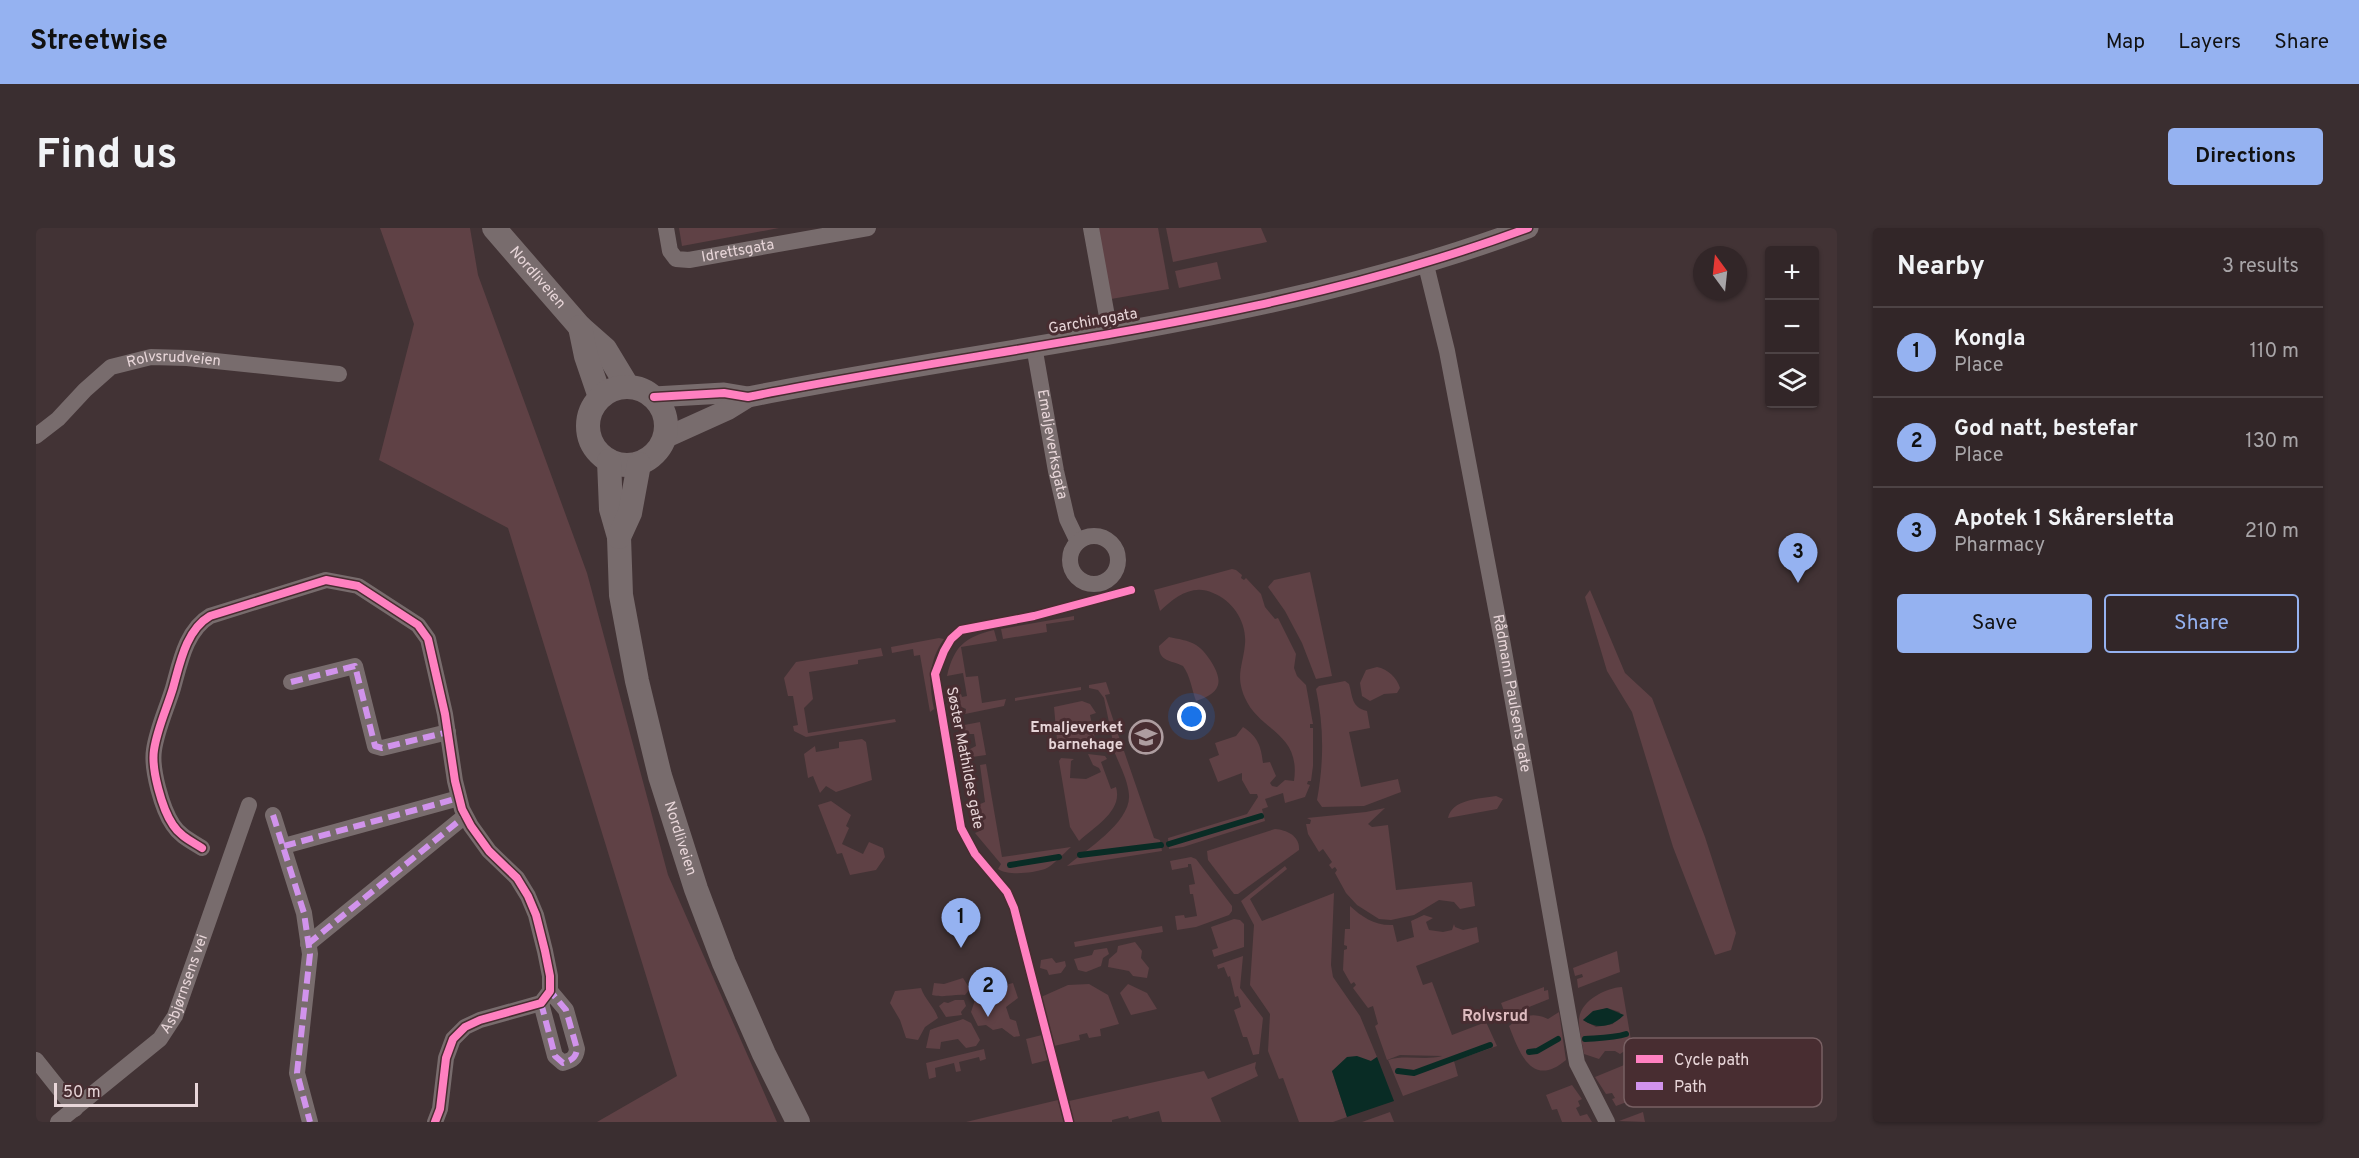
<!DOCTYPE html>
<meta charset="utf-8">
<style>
:root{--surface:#322628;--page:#3a2e30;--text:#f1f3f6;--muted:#a8a5a8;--line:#4d4345;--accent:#95b2f1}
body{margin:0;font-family:Overpass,sans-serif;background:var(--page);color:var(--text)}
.controls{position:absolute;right:18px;top:18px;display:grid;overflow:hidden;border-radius:6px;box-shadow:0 2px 4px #0004}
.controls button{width:54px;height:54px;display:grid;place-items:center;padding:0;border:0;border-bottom:2px solid var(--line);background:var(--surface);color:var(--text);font:30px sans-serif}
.compass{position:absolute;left:1657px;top:18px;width:54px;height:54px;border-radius:50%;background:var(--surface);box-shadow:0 2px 4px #0004;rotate:345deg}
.scale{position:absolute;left:18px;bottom:15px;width:144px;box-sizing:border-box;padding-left:6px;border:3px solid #e8d6d9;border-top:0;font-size:16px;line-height:21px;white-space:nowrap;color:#e8d6d9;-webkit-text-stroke:4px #482d31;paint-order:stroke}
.you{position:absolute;left:1156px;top:489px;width:21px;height:21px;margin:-15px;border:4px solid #fff;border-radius:50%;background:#1a73e8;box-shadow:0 0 0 9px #1a73e833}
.badge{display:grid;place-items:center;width:39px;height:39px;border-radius:50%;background:var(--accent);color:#111;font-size:20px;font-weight:700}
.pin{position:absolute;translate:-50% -50px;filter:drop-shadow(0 2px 3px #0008)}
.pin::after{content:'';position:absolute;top:32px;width:21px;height:18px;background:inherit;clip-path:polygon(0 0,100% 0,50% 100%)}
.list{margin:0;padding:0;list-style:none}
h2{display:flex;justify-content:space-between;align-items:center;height:78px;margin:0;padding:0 24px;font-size:26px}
h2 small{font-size:20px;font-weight:400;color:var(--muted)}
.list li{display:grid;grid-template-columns:39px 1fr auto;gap:18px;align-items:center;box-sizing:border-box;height:90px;padding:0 24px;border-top:2px solid var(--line)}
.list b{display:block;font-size:22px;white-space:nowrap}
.list p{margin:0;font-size:20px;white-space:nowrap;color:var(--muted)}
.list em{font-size:20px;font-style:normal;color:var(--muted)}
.actions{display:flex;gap:12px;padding:18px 24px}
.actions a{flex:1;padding:14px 0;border:2px solid var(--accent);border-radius:6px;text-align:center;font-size:21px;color:var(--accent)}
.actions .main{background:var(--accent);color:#111}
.icon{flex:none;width:33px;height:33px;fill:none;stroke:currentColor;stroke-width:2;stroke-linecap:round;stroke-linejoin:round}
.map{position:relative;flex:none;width:1801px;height:894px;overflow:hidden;border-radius:6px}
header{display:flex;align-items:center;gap:36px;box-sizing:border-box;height:84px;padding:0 30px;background:var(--accent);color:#111}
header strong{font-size:28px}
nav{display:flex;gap:33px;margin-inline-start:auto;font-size:21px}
.intro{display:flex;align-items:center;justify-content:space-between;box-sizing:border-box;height:144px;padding:0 36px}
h1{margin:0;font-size:42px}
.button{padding:15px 27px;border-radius:6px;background:var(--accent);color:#111;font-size:21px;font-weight:700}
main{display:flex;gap:36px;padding:0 36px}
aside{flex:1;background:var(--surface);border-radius:6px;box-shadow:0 2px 4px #0004}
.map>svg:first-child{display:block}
.green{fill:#5f4145;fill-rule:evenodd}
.water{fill:#092c25}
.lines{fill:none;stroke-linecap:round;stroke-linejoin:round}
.stream{stroke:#092c25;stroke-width:6}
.minor{stroke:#786c6d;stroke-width:16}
.tertiary{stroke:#786c6d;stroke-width:21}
.secondary{stroke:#786c6d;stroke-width:24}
.quiet{stroke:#d193ec;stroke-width:6;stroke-dasharray:12 6;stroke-linecap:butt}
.cycleway-casing{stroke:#482d31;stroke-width:11}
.cycleway{stroke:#ff80c0;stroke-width:8}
.labels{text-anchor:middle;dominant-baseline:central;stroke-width:6;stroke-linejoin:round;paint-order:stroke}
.street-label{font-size:15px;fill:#e8d6d9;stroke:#482d31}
.poi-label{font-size:15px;font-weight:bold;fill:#e8d6d9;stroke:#482d31;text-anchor:end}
.neighbourhood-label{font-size:16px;font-weight:bold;fill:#debbbf;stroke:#482d31}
.key{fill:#482d31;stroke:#786063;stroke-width:1.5}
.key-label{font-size:16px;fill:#e8d6d9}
</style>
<header>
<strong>Streetwise</strong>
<nav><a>Map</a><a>Layers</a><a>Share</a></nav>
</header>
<div class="intro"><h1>Find us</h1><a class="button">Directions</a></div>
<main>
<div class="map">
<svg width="1801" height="894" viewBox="0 0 1801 894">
<rect width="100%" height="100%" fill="#423335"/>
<g class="green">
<polygon points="344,0 434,0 442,47 551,345 632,647 741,894 561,894 641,848 472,300 343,232 378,96"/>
<polygon points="643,0 743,0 646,18"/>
<polygon points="1062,0 1122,0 1133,61 1075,71"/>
<polygon points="1130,0 1225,0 1231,14 1137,34"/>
<polygon points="1181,34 1185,51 1143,60 1139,43"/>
<path d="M1196,341L1200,342L1206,347L1205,350L1208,352L1210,350L1225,366L1229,379L1239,391L1242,390L1260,426L1258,440L1261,448L1270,457L1277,496H1274V500H1277V538L1275,553H1272L1271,556L1274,557L1269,569L1249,575L1247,565L1229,571L1232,579L1226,581L1229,593L1147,619L1133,621L1132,610L1211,586L1222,569L1221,566H1214L1206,552V545L1182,554L1173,531L1183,527L1179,515L1200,508L1207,499C1222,509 1225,518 1227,535L1234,534L1240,548L1234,555L1236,558L1241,559L1249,552L1258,553C1265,504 1224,504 1209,470C1199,447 1207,438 1209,416C1211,394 1197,373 1177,365C1156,355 1138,370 1124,383L1118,362Z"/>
<polygon points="1274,344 1296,448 1280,451 1266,415 1249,383 1232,359 1238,352"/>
<polygon points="1554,362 1589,445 1616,470 1669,609 1700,705 1695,722 1679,727 1637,619 1596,484 1571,443 1549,369"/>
<polygon points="1038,388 1038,392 1010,396 1011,404 967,411 965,401"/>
<path d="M958,402L961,413L925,419L930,449L942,448L946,475L970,471L968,478L929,486L930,481L917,475L912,480L911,468L925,466L926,469L931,468L927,445L911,448C918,418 929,409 958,402Z"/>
<path d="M1133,409C1142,411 1152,412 1160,417C1169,422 1186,446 1182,457C1179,466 1169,470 1160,473C1156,462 1154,447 1147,438C1135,432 1123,434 1123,418Z"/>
<path d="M903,410L908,411C892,434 893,454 898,481L894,484L884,427L878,428L877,421L856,425L855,419Z"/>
<polygon points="845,420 847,428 822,432 822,436 773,444 777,471 768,480 772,505 859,491 860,494 770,509 758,503 757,498 762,497 757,468 752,468 748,450 760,434"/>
<path d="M1341,439C1352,441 1361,450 1364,460L1361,465L1348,466L1334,473L1326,468L1324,455L1330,442Z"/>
<path d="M1309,453L1313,456C1317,469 1315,479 1331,483L1334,500L1313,504L1325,559L1362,551L1365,564L1328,578L1286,579L1281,572C1288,534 1288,498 1280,461L1283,458Z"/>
<polygon points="1070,454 1074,466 1069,467 1084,512 1077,514 1068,470 1062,462 1053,460 1053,457"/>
<polygon points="1045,459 1045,462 979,473 979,470"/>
<polygon points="1046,473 1054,476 1060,485 1054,487 1060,516 1066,515 1067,518 1058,522 1025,518 1021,512 1018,479"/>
<polygon points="944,494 950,527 929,530 928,524 940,518 938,506 924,506 923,498"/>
<polygon points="826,511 830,514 836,552 800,564 790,558 784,565 777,548 772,550 768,526 779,518 780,524 803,520 803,514"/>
<path d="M1084,521L1085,523H1088L1118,610L1124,612L1126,623L1031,638C1050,622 1095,594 1093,567C1092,552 1083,536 1078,523Z"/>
<path d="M1052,526L1069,528L1071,531L1065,534L1075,561L1080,559C1087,583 1059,598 1043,613L1034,599L1023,533L1025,530L1038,531L1035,533L1034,550L1050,551L1065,544L1063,540L1057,537Z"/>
<path d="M950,536L966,629L1035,619C1028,625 1018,637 1009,641C997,645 972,648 962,641L965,636L939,605L948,601L946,589L940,590L937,579L949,574L944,537Z"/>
<path d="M1460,568L1467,571L1461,581L1412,590C1416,571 1443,571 1460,568Z"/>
<polygon points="795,573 815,587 810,598 813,600 806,616 827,626 833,614 847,620 849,629 840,642 814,647 806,625 801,626 782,577"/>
<polygon points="1349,580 1332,596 1336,599 1352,597 1360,662 1436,654 1439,678 1424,681 1418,674 1403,672 1378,687 1355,692 1343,691 1321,677 1310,665 1299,645 1301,642 1299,639 1296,641 1293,637 1296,634 1287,621 1283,624 1272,606 1270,596 1274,596 1275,592 1271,590 1330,584"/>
<path d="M1239,601C1251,602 1264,608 1263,622L1202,666H1198L1172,632L1171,623Z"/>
<polygon points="1155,629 1160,631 1196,678 1196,683 1193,687 1160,699 1141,702 1139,688 1148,687 1149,690 1161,688 1157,666 1154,666 1153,657 1159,656 1155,636 1152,636 1152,639 1136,642 1134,633"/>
<polygon points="1249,638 1251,641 1214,671 1226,693 1298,665 1295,737 1297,749 1324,788 1341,829 1335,833 1296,843 1311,889 1297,894 1263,894 1247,850 1243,851 1232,823 1234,786 1214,757 1218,697 1205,673"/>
<path d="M1314,678C1326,689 1339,698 1357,697L1361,714L1378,709L1375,693L1388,687L1397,690L1390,694L1393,702L1407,704L1416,702L1418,696L1419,699L1427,702L1441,699L1443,714L1380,738L1387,757L1396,754L1416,807L1450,794L1461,818L1418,833L1422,848L1367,868L1352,832C1370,826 1388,833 1406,828L1364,827L1351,832L1339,798L1342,796L1337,778L1332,780L1317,760L1320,757L1318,754L1315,756L1307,742L1308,722L1311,721V718L1308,717L1309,701H1314Z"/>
<polygon points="1198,691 1204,692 1208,696 1208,719 1178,729 1176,722 1182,720 1175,699"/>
<polygon points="1126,698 1127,704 1039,719 1038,714"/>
<polygon points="1099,714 1106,723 1105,730 1113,740 1111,750 1097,748 1093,743 1072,739 1073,731 1081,724 1082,718"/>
<polygon points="1071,720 1073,726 1067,730 1065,738 1050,744 1042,742 1038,731 1056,727 1058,722"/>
<polygon points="1581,723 1584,744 1542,760 1541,751 1547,749 1546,746 1539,748 1537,740"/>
<polygon points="1207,728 1204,760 1227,790 1223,826 1217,827 1211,809 1207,809 1198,782 1205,779 1202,768 1199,769 1194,748 1192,749 1188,739 1182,741 1181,737"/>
<polygon points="1016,730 1020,735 1029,733 1030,738 1025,745 1013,747 1011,742 1004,740 1005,732"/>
<path d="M927,750L934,761L929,767C917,766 909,770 896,767L898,755L908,756Z"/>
<polygon points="977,755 982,770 970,779 974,791 980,793 984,808 978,809 966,800 957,802 950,797 942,798 935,784 940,769 950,766 954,761"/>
<polygon points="1053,756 1072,767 1083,796 1064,801 1065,808 1053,810 1051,805 1043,807 1044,812 1018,818 1005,769 1032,757"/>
<polygon points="1092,756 1111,765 1121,781 1095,787 1084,765"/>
<polygon points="1508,759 1508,763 1512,762 1513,771 1470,788 1465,775"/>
<path d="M1586,759L1596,818L1584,826L1579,823H1569L1563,831L1548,826C1546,815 1543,803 1543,792C1544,773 1569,760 1586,759ZM1571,780L1584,784L1577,796L1560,799L1547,792L1557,784Z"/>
<path d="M885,760C889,772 898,778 902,790L889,799L882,812L870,810L864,792L854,775L859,763Z"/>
<polygon points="919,772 928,772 930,778 925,784 926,787 910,789 903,778 908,774 912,775"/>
<path d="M1523,784L1530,832C1496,861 1483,824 1473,798C1485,787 1498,784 1512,791Z"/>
<path d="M927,791L935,795L944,812L940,818L930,820L922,811L905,814L904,821L890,820L894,802C906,797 916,795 927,791Z"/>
<polygon points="1006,807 1012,832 996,836 990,811"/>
<polygon points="948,821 950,831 944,833 943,829 923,834 925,843 920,844 918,835 899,840 900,849 893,851 890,835"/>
<polygon points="1598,833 1604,869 1580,878 1576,871 1579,870 1576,865 1570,866 1559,849"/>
<polygon points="1220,834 1219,840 1222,848 1175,870 1185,894 1126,894 1123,883 1093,891 1092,888 1076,892 1076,894 1038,894 1033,873 1168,843 1172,851"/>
<polygon points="1536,857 1546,871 1542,873 1544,878 1540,880 1544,888 1551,886 1556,894 1526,894 1521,881 1516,882 1510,867"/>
<polygon points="1022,872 1028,894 930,894"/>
<polygon points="1354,884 1358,894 1326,894"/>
<polygon points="1607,884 1609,894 1583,893"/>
</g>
<g class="water">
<path d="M1571,780L1588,787C1576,799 1562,802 1547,792L1557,783Z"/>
<polygon points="1321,828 1335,833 1341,829 1358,873 1311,889 1296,843 1311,829"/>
</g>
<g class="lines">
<g class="stream">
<polyline points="1133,616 1225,588"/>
<polyline points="1044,627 1125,617"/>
<polyline points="974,637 1023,629"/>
<path d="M1549,811C1562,810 1578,810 1590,806"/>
<polyline points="1493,824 1501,823 1522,811"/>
<polyline points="1362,843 1378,845 1454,817"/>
</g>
<g class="minor">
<path id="s1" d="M630,0L634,23L640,31L653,32L832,0"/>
<polyline points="1055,0 1074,105"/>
<path id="s2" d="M1389,33L1411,123L1466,412L1541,835L1571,894"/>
<path id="s3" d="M998,118L1020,243L1031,291L1042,314"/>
<path id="s4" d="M0,208L22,191L49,162L75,139L115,129L151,130L303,146"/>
<circle cx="1058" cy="332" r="24"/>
<polyline points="255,454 319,438 339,518 346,520 412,504"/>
<polyline points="237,587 268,685 274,726 261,845 274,894"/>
<polyline points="248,618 423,570"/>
<path d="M166,620C155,613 144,608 137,597C126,581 115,541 118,522C121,501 131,480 137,460C144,435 150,402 174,388L290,352L322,358L382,397L392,411L409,486L419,553L426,581L435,598L453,623L481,650L492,668L500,687L509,723L514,748V763L505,775L444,792L429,799L417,811L410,830L404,881L399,894"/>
<polyline points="272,716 429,588"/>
<path d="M505,775L519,828L527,835C536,832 540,830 541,821L530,782L514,763"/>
<polyline points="0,832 39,881"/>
<path id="s5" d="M22,894L124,811L139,788L213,577"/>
</g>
<g class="tertiary">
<path d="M618,169L688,165L712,169C972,117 1241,94 1492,0"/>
<polyline points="629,210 691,182 712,169"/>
</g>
<g class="secondary">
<path id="s6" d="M458,0L544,99L569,121L592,159"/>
<polyline points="544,99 550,128 564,169"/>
<circle cx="591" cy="198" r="39"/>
<path id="s7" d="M573,233L575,281L583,309L585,367L601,453L624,548L660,661L688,735L728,826L762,894"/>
<polyline points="583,309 594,285 603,236"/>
</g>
<g class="quiet">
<polyline points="255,454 319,438 339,518 346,520 412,504"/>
<polyline points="237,587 268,685 274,726 261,845 274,894"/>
<polyline points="248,618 423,570"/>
<polyline points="272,716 429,588"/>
<path d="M505,775L519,828L527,835C536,832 540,830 541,821L530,782L514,763"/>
</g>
<g class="cycleway-casing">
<g id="cycleway">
<path d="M618,169L688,165L712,169C972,117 1241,94 1492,0"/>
<path d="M166,620C155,613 144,608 137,597C126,581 115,541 118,522C121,501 131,480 137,460C144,435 150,402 174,388L290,352L322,358L382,397L392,411L409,486L419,553L426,581L435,598L453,623L481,650L492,668L500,687L509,723L514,748V763L505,775L444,792L429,799L417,811L410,830L404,881L399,894"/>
<polyline points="1033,894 978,680 971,664 939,626 925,600 899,446 908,423 915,411 925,402 998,388 1095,362"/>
</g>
</g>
<use href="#cycleway" class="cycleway"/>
</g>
<defs>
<g id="school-ring" transform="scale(1.725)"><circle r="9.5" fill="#482d31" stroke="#ae9da0" stroke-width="1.5"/><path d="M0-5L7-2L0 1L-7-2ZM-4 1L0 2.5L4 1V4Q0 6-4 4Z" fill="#ae9da0"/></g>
</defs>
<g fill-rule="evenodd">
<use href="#school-ring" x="1110" y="509"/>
</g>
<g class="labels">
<g class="street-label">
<text stroke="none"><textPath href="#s1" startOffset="96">Idrettsgata</textPath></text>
<text stroke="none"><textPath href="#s6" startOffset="66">Nordliveien</textPath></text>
<text transform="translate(1057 94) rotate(-10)">Garchinggata</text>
<text stroke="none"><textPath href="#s4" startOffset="166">Rolvsrudveien</textPath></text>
<text stroke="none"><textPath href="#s3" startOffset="100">Emaljeverksgata</textPath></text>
<text stroke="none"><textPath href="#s2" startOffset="441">Rådmann Paulsens gate</textPath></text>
<text transform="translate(928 530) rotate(79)">Søster Mathildes gate</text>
<text stroke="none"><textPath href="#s7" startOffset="386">Nordliveien</textPath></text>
<text stroke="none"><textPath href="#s5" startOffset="192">Asbjørnsens vei</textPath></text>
</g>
<g class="poi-label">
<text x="1087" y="500">Emaljeverket<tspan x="1087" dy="17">barnehage</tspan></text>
</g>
<g class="neighbourhood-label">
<text x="1459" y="789">Rolvsrud</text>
</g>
</g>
<rect x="1588" y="810" width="198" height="69" rx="9" class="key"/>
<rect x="1600" y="827" width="27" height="8" fill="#ff80c0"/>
<rect x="1600" y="854" width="27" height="8" fill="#d193ec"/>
<g class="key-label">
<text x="1638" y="837">Cycle path</text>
<text x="1638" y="864">Path</text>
</g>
</svg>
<div class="controls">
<button>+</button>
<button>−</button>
<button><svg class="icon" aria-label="layers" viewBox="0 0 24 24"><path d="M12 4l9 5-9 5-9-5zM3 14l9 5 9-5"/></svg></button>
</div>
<svg class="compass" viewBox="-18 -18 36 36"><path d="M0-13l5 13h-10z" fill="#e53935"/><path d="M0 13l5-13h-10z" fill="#a8a5a8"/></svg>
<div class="scale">50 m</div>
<div class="you"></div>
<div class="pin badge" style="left:925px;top:720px">1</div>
<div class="pin badge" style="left:952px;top:789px">2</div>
<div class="pin badge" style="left:1762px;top:355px">3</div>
</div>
<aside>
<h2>Nearby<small>3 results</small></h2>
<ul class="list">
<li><span class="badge">1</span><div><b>Kongla</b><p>Place</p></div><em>110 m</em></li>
<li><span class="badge">2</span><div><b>God natt, bestefar</b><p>Place</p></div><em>130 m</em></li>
<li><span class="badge">3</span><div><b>Apotek 1 Skårersletta</b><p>Pharmacy</p></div><em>210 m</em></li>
</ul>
<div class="actions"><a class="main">Save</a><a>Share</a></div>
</aside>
</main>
